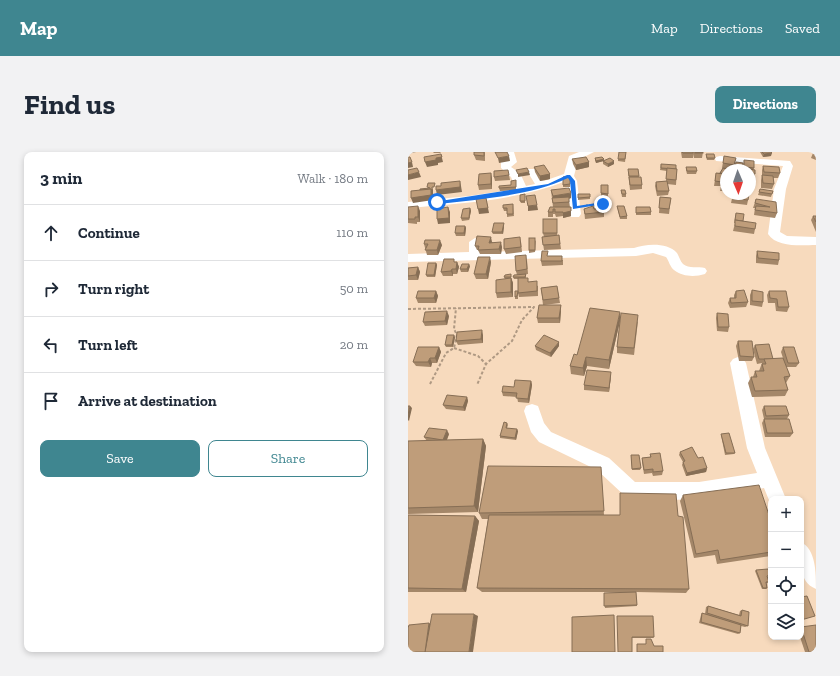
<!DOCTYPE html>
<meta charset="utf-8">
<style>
:root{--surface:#fff;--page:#f2f2f3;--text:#1f2937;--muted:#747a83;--line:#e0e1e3;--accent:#3f8690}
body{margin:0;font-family:"Zilla Slab",serif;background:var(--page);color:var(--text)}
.controls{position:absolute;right:12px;bottom:12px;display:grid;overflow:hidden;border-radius:8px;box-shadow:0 2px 6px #0003}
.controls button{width:36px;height:36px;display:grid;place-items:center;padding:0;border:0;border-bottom:1px solid var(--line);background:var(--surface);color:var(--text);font:20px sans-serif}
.compass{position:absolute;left:312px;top:12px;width:36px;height:36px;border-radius:50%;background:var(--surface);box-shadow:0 2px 6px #0003;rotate:178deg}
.stop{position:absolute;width:12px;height:12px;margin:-9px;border:3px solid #1a73e8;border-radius:50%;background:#fff}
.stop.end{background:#1a73e8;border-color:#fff;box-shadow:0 1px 4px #0008}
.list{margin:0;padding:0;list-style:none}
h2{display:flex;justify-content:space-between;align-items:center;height:52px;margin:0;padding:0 16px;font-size:17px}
h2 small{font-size:13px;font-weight:400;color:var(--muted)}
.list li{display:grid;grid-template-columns:26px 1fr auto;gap:12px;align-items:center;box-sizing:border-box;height:56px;padding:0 16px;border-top:1px solid var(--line)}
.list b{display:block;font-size:15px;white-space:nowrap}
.list em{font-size:13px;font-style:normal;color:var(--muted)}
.actions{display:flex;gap:8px;padding:12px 16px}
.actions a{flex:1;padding:9px 0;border:1px solid var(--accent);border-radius:8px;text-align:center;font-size:14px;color:var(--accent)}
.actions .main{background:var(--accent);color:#fff}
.icon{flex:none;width:22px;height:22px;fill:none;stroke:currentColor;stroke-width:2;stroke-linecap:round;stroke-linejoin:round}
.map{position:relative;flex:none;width:408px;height:500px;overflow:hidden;border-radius:8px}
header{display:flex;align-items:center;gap:24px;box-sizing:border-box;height:56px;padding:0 20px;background:var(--accent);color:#fff}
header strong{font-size:19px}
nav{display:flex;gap:22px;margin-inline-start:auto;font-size:14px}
.intro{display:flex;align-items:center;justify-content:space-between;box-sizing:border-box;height:96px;padding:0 24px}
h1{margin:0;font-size:28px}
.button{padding:10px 18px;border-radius:8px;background:var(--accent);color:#fff;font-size:14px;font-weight:700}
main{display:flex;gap:24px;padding:0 24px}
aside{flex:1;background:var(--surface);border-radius:8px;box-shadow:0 2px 6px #0003}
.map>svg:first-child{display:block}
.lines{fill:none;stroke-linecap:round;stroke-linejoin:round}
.path-far1{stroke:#af9983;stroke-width:1.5;stroke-dasharray:2 1.5;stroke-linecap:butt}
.path{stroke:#af9983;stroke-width:2;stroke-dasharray:3 2;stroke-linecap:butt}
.minor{fill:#fff;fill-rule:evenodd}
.wall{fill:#a48769}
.shaded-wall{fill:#866e55}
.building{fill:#bf9d7a;stroke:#866e55}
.route{fill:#1a73e8}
</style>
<header>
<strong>Map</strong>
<nav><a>Map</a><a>Directions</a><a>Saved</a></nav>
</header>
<div class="intro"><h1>Find us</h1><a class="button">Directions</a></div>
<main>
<aside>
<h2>3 min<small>Walk · 180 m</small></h2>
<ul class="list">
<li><svg class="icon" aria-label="ahead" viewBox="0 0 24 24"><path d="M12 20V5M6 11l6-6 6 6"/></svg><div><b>Continue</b></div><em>110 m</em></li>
<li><svg class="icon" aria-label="right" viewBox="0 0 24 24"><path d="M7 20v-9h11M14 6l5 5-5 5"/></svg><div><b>Turn right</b></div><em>50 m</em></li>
<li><svg class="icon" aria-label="left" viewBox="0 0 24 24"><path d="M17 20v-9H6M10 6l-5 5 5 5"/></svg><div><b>Turn left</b></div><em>20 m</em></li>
<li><svg class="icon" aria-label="arrive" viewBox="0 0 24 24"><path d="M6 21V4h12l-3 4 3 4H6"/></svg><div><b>Arrive at destination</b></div></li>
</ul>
<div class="actions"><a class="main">Save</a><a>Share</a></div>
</aside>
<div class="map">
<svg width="408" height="500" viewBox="0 0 408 500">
<rect width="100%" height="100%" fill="#f7dabd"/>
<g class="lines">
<polyline class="path-far1" points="178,53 195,52"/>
<g class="path">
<polyline points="0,157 126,155 114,168 104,189 78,212"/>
<polyline points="46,196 70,204 78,212 69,233"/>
<polyline points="22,232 38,201 46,196 49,183 46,177 48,156"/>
</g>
<g class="minor">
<path d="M96,0H106L109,10L103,15L112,21L118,34L127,32L119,19L120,17H128L136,29L156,22L161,4L171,0H186L170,8L166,24L169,29L173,62L171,65H163L161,62L158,29C108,49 53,51 0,56V50L61,44L108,37L103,25L93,16V10L98,8Z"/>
<path d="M312,4L382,9L385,14L378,37L372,80L379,84L408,85V93C394,93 369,96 360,82L366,37L375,14L308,9L307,7L308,5Z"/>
<path d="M67,86L73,90V100L226,96C238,92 259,90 269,101C271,104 272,109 275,112C281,117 290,114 297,116L299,119L297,122C287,125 275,125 266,118C262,115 261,109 258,105L245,101L228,104L0,110V102L61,100V90Z"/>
<polygon points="330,205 335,207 338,211 357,296 378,347 363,347 363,353 356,336 291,348 223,347 217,344 189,318 131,290 123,280 116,259 118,254 124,252 130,254 136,271 143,280 201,306 227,330 291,330 349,321 339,296 322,211 325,207"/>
<path d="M393,390C408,398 408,420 408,437C389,429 393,407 393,390Z"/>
</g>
</g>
<g class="wall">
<polygon points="25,0 33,0 32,1 26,1"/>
<polygon points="77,0 77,9 68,8 66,3"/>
<polygon points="273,0 295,0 294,6 286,6 285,2 285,6 274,6"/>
<polygon points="352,0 363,0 363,4 355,5"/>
<polygon points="408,0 408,8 403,6 405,1"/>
<polygon points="218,2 217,10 210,9 210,7"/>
<polygon points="298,2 307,6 306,8 299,8 298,5"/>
<polygon points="316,4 328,6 325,18 317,17 318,18 318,39 312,39 313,34 306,34 308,21 312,21 315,16 314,16"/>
<polygon points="187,6 196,7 196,9 206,12 200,15 195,12 195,9 188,11 187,9"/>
<polygon points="164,7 181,10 181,15 168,18 165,12"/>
<polygon points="336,8 346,16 345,18 347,22 346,25 342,24 342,18 335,18"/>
<polygon points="328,10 335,11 334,18 327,18"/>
<polygon points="253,12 269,17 268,33 259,32 261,39 260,43 249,44 247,34 248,30 258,29 259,19 252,18"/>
<polygon points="355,14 372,21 370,26 365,26 366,32 364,37 353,36 353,28 354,23 354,18"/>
<polygon points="126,15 142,22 142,27 132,29 127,20"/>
<polygon points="278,15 289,19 288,22 279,22 278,18"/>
<polygon points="230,17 231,25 234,33 234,37 222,38 220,20"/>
<polygon points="101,23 102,28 87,29 86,25"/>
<polygon points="162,24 162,35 155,35 155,25"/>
<polygon points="84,26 84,37 71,38 70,33"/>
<polygon points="108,28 108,38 92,39 91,36 103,33"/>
<rect x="193" y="33" width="7" height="11"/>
<polygon points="352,37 364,42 363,45 350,43"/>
<polygon points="143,38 163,46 161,47 163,64 155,66 155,64 148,65 147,62 145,62 145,65 140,65 140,60 145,55"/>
<polygon points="213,38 218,42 218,45 214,45"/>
<polygon points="170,42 182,45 182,47 170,48"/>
<polygon points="325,42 340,48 339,53 323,51"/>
<polygon points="117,45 117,51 113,51 112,49"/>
<polygon points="252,45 263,46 261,62 251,61"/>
<polygon points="348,47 369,61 367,66 346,63 347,56 345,56"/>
<polygon points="105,52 106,64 99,65 99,59 96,59 95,56"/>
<polygon points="209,54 219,64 219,67 212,67"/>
<polygon points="0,55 12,59 12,70 9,70 9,72 0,71"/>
<polygon points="228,55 243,60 243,63 228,63"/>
<polygon points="62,56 63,59 61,68 54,69 53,66"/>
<polygon points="176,57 186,57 196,60 196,65 177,67"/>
<polygon points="328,61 335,69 347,77 346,82 325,79 327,71 326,71"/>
<polygon points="405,64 408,64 408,80 403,68"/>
<polygon points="149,72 149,84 151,83 153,97 136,98 134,85 136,85 135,81"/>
<polygon points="57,74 58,76 57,84 48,84 47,81"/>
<polygon points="96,74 95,82 85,82 84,80"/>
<polygon points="128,88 127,100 121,101 121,98"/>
<polygon points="84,90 94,95 93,102 72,102 70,98 69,98 67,94"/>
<polygon points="113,90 114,100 98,102 96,97"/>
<polygon points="16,92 34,93 30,103 19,103"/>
<polygon points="349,99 371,108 370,113 348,111 348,104"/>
<polygon points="119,108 120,122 117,122 118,122 118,126 120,126 120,130 130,134 130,144 111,145 110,141 110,127 106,127 105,125 109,123 108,119"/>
<polygon points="155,108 155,113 134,114 133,109"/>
<polygon points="47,110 49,110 51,115 49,122 45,122 45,124 35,124 33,120"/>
<polygon points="83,110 80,127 68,127 66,122"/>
<polygon points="28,111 29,113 27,125 19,125 18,123"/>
<polygon points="62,114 60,120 53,120 52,117"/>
<polygon points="10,115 12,120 10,128 0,128 0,116"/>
<polygon points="96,125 103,125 105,131 105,145 89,146 88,141 97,127"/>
<polygon points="149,134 152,151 136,153 153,153 153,158 152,171 130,171 129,166 135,153 133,136"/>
<polygon points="344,138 355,150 354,155 342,153 342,143"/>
<polygon points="28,139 30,144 28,151 10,151 8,146"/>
<polygon points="110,139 110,147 107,147 107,145"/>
<polygon points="328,139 340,150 338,155 322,156 320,151 322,146 326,146 326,143"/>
<polygon points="361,139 381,155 379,160 368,159 367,151 360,151 359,143"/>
<polygon points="309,161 321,175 320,180 309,179 308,166"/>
<polygon points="41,164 39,173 17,174 15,170"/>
<polygon points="212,169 201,217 179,214 176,224 163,222 162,214 169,203"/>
<polygon points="230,169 226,203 209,201 209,195"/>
<polygon points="75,183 75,191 50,193 48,189"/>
<polygon points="47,185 45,195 38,195 37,193"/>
<polygon points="330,189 346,205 344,209 331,209 328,194"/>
<polygon points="347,193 365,207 375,206 373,200 375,195 391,211 388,215 378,215 382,224 378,231 380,238 377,244 344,245 340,231 343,225 345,225 347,219 351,219 354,211 349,212 345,197"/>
<polygon points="127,194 151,194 143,205 128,198"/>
<polygon points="31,195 33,200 29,211 24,211 23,215 8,214 5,210"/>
<polygon points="203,224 201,240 176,238 176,233"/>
<polygon points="123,229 124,233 121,251 110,250 109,245 95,244 94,240"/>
<polygon points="59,245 60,249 57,259 38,257 35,253"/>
<polygon points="356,254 381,263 379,267 385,281 382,285 357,285 354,271 356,267 354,258"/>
<polygon points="99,271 100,273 99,276 110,279 108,288 92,286 92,284"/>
<polygon points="41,282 39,288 75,287 78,294 70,360 0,362 0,289 19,289 16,285"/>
<polygon points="313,282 327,301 326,302 317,303 313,283"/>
<polygon points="272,300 290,306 299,316 298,320 278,324 274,313 275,310 271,303"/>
<polygon points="242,302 255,319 254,323 245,324 244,321 236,322 234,310 234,306 242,305"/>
<polygon points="223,303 233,316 232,318 224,318"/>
<polygon points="193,315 196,363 270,364 281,437 278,441 228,440 229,454 197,456 196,441 217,440 74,440 69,436 80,367 74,367 71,361"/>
<polygon points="275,343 363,369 363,404 309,412 307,403 286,406 272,349"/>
<polygon points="0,363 67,364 71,369 58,440 0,440"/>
<polygon points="348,418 362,423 359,424 361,430 358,431 359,436 358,437 354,437 347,419"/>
<polygon points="300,454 331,463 332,459 334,458 340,474 337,475 333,474 332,481 330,482 291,471 293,463 294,461 297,462 298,455"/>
<polygon points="209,464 246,485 245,486 224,486"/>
<polygon points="393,475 408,500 397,500 392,485 393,485"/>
</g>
<g class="shaded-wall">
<polygon points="0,0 8,0 0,2"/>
<polygon points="364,1 363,4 355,5 356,2"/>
<polygon points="33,2 35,10 30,11 30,13 19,15 17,10 28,6"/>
<polygon points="101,4 102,9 91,11 90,6"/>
<polygon points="196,7 196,9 188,11 188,9"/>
<polygon points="206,9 206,12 200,15 200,12"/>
<polygon points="4,10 5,15 0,16 0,11"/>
<polygon points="181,10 181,15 168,18 168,13"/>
<polygon points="11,20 13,25 0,28 0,23"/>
<polygon points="121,20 122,23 110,25 110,22"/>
<polygon points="83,21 84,26 84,37 83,32"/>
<polygon points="142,22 142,27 132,29 132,24"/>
<polygon points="52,29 53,34 54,40 29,43 28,38"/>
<polygon points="24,35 25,38 25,48 5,51 3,46 23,37"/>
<polygon points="163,41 163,46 145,49 145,44"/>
<polygon points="78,46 81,61 71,62 70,57"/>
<polygon points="129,53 130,58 120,59 120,54"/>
<polygon points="10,54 12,59 12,70 10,65"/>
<polygon points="40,55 42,60 42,71 30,72 29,67"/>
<polygon points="163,55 163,64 155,66 155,61"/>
<polygon points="62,56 63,59 61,68 61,66"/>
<polygon points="96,71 96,74 95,82 94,80"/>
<polygon points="57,74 58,76 57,84 56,81"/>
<polygon points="83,85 84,90 83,95 81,91"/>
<polygon points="32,88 34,93 30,103 29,98"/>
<polygon points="93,90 94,95 93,102 91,97"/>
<polygon points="82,105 83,110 80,127 78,122"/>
<polygon points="49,110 51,115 49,122 48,117"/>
<polygon points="28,111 29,113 27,125 26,123"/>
<polygon points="61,112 62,114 60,120 59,117"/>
<polygon points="10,115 12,120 10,128 8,123"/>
<polygon points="44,117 45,122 45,124 43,119"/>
<polygon points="103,126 105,131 105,145 103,140"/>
<polygon points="28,139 30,144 28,151 26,146"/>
<polygon points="153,153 153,158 152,171 151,166"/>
<polygon points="39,159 41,164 39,173 37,169"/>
<polygon points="212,160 212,169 201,217 201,208"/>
<polygon points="74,178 75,183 75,191 73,187"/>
<polygon points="46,183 47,185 45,195 44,193"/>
<polygon points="151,190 151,194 143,205 142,201"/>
<polygon points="31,195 33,200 29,211 27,206"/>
<polygon points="178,205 179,214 176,224 175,216"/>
<polygon points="22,206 24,211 23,215 20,210"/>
<polygon points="203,220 203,224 201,240 201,236"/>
<polygon points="123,229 124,233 121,251 120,247"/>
<polygon points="59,245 60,249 57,259 55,255"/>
<polygon points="2,254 4,256 1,269 0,268 0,263"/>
<polygon points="109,277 110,279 108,288 107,286"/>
<polygon points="39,278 41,282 37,292 35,288"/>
<polygon points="75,287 78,294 70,360 66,354"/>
<polygon points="299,316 298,320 278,324 279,321"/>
<polygon points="67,364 71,369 58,440 54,437"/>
<polygon points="66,462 70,464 65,500 61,500"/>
<polygon points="21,471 24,473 17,500"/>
</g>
<g class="building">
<polygon points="66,0 76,0 76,4 66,3"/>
<polygon points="87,0 99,0 101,4 90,6"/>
<polygon points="211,0 218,0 217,7 210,7"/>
<polygon points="274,0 285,0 285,1 275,1"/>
<rect x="287" y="0" width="8" height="1"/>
<polygon points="354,0 363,0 364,1 356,2"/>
<polygon points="33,2 34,5 28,6 28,8 17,10 16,5"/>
<polygon points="298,2 306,2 307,6 299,6"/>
<polygon points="316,4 328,6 326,13 315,11"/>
<polygon points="0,5 2,5 4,10 0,11"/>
<polygon points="178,5 181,10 168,13 164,7"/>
<polygon points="194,5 196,7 188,9 187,6"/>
<polygon points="202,6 206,9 200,12 195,9"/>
<polygon points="336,8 346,9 346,16 336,15"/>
<polygon points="328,10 335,11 334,16 327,15"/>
<polygon points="253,12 268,13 268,17 253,16"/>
<polygon points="136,13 142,22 132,24 126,15"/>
<polygon points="355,14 371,15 372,21 356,20"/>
<polygon points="278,15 288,15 289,19 279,19"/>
<polygon points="9,16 11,20 0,23 0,18"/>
<polygon points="119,16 121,20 110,22 108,18"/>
<polygon points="259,16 269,17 268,28 258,27"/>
<polygon points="315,16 323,18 318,18 318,22 312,21"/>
<polygon points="336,16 347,18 347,22 342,22 342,18 335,18"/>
<polygon points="220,17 230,17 231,24 221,24"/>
<polygon points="100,18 101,23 86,25 86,19"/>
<polygon points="83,21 83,32 70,33 71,22"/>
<polygon points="308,21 318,22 318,34 313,34 314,30 307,29"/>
<polygon points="354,23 365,24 366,32 355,31"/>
<polygon points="162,24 162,32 155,33 155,25"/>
<polygon points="221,25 233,25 234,33 222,33"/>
<polygon points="108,28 108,35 91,36 91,34 103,33 103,29"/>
<polygon points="52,29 52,35 28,38 28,34 33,34 33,31"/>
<polygon points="259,29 261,39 249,39 248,30"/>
<polygon points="20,31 27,31 26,35 24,35 24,39 23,37 12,38 12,37 22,36 19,35"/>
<polygon points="193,33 200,33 200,42 193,41"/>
<polygon points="161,36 163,41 145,44 143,38"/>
<polygon points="23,37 23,43 3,46 3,39"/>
<polygon points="352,37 365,39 364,42 351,40"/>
<polygon points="213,38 217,38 218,42 214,42"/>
<polygon points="117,42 117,49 112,49 112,43"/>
<polygon points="170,42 182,42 182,45 170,46"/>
<polygon points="325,42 341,42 340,48 324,46"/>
<polygon points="127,43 129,53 120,54 118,44"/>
<polygon points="161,45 161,50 145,51 144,46"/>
<polygon points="252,45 263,46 261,57 251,56"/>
<polygon points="78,46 80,56 70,57 68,47"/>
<polygon points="348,47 368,50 369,61 347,58 348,54 362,55 347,51"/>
<polygon points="105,52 105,62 99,62 99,56 95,56 95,53"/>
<polygon points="10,54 10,65 7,65 7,67 0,67 0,55"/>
<polygon points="185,54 186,57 195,56 196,60 177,62 176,57"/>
<polygon points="209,54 216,54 219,64 212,65"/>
<polygon points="40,55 41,66 29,67 29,57"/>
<polygon points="142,55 163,55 163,59 155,61 155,60 147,60 147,57 145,57 145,60 140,60"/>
<polygon points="228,55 242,55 243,60 228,61"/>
<polygon points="62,56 61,66 53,66 55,57"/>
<polygon points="328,61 336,62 335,69 327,68"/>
<polygon points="405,64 408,64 408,70"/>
<rect x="135" y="67" width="14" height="14"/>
<polygon points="327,68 348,71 347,77 327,74"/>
<polygon points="86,71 96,71 94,80 84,80"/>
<polygon points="48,74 57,74 56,81 47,81"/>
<polygon points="151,83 152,92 135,93 134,85"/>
<polygon points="69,84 83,85 81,91 93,90 91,97 70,98 71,94 67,94"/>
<polygon points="112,85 113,95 96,97 96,87"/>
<rect x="121" y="86" width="6" height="12"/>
<polygon points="17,88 32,88 29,98 17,98 20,92 16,92"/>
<polygon points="134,99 140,99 139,104 154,104 154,109 133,109"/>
<polygon points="349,99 371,101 371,108 350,106"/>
<polygon points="118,103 119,117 108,119 107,104"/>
<polygon points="70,105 82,105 78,122 66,122"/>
<polygon points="36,107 46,107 46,110 49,110 48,117 44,117 43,119 33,120"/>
<polygon points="20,111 28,111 26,123 18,123"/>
<polygon points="54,112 61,112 59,117 52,117"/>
<polygon points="10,115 8,123 0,124 0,116"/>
<polygon points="103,122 103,125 96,125 97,123"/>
<polygon points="118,122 117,125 105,125 106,123"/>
<polygon points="103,126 103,140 88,141 88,128"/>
<polygon points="110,126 120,126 120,130 129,129 129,139 110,141"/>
<polygon points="149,134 151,146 135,148 133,136"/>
<polygon points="336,138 340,150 323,151 322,146 328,146 328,139"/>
<polygon points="344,138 355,140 355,150 344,149"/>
<polygon points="10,139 28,139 26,146 8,146"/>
<polygon points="107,139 110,139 109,144 107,145"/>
<polygon points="361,139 378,139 381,155 370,155 369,147 362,146"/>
<polygon points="131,153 153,153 151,166 129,166"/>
<polygon points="182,156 212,160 201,208 178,205 175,216 162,214 166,202 169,203"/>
<polygon points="39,159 37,169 15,170 17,160"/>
<polygon points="213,161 230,163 226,196 209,195"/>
<polygon points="309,161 320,162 321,175 310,175"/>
<polygon points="74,178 73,187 48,189 49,180"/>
<polygon points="39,183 46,183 44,193 37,193"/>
<polygon points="136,183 151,190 142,201 127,194"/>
<polygon points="330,189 344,189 346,205 332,204"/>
<polygon points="361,192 365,207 351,207 347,193"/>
<polygon points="10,195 31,195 27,206 22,206 20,210 5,210"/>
<polygon points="375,195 386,195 391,211 380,211"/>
<polygon points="375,206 382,224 376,225 380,238 347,239 343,225 349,225 347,219 356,219 354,212 358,212 356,207"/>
<polygon points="179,218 203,220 201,236 176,233"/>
<polygon points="107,228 123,229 120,247 108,246 109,241 94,240 95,234 106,235"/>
<polygon points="39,243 59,245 55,255 35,253"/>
<polygon points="0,254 2,254 0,263"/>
<polygon points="356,254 378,254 381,263 358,264"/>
<polygon points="356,267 381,267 385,281 359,281"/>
<polygon points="96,270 99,271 98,276 109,277 107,286 92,284"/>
<polygon points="21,276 39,278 35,288 16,285"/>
<polygon points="321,281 327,301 318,301 313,282"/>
<polygon points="75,287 66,354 0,356 0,289"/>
<polygon points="284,295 290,306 295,305 299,316 279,321 275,310 277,309 272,300"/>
<polygon points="252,301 255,319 245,320 245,317 236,318 234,306 243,305 242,302"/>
<polygon points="223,303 231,303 233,316 224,317"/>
<polygon points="80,314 193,315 196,359 71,361"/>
<polygon points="351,333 363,369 363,400 312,408 310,398 288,402 275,343"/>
<polygon points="212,341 268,342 270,364 275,365 281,437 69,436 81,363 212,363"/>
<polygon points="0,363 67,364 54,437 0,436"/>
<polygon points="360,417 362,423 359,424 361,430 358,430 359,436 355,436 348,418"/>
<polygon points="228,440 229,453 196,454 196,441"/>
<polygon points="399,444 407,464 393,468 393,445"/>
<polygon points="300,454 333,464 334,458 341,460 340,474 299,461"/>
<polygon points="294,461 333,473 332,481 293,470"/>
<polygon points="24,462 66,462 61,500 17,500"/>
<polygon points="206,463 207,500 164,500 164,465"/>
<polygon points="209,464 245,464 246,485 224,485 224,500 210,500"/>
<polygon points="21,471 17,500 0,500 0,476 1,473"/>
<polygon points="408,473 408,500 401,500 393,475"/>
<polygon points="238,487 243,487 246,494 255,494 255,500 229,500 229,492 238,492"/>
</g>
<path class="route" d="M159,23H162L167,29L169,54L195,50L196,52L165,57L162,29L160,26C122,44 71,47 29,52L26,50L140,32Z"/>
</svg>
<div class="controls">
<button>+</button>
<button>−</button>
<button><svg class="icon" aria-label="locate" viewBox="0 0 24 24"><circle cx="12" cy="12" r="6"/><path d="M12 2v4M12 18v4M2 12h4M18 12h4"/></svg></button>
<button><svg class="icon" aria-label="layers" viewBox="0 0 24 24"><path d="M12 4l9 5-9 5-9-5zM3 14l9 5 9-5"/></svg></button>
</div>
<svg class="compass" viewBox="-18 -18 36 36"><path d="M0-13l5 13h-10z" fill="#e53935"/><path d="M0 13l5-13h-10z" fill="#747a83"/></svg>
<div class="stop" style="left:29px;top:50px"></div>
<div class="stop end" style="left:195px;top:52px"></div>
</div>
</main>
